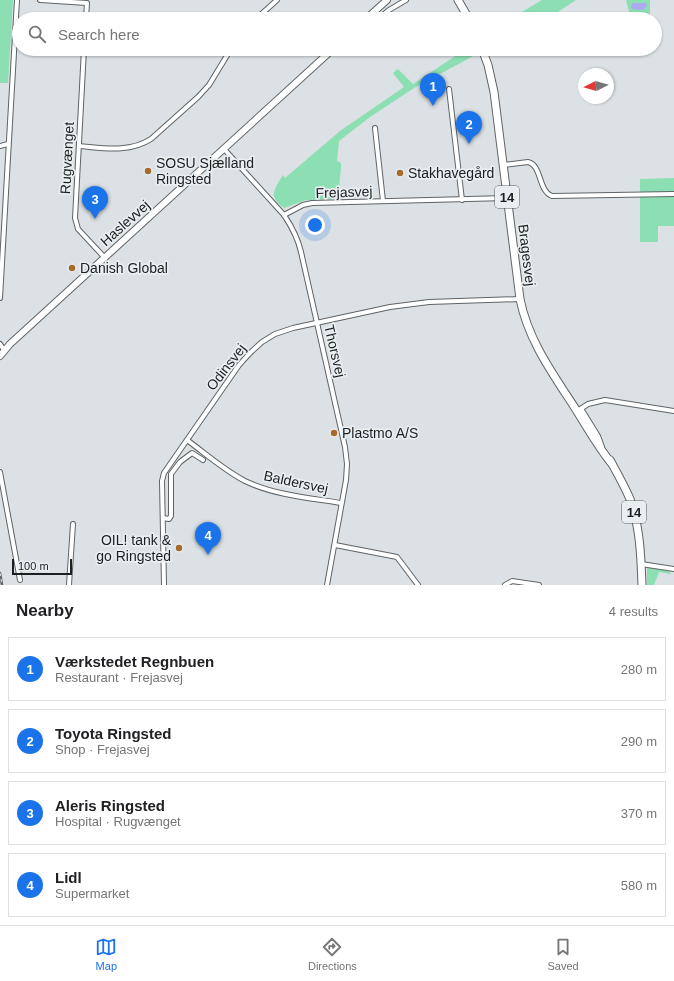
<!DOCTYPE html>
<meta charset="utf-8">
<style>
:root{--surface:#fff;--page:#f2f2f2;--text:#202124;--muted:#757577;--line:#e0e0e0;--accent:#1a73e8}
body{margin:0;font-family:Helvetica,sans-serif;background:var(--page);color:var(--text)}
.compass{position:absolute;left:578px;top:68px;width:36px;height:36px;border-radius:50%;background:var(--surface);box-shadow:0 1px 3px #0004;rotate:265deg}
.scale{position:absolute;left:12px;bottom:10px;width:60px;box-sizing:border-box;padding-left:4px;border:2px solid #1d1f20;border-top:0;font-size:11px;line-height:14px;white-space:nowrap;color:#1d1f20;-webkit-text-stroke:3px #e9eef1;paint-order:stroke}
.you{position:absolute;left:315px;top:225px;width:14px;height:14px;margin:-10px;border:3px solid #fff;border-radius:50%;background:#1a73e8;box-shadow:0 0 0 6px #1a73e833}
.badge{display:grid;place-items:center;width:26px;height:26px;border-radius:50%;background:var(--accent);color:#fff;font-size:13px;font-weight:700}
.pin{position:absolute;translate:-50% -33px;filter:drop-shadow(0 1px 2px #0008)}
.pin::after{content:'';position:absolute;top:21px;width:14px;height:12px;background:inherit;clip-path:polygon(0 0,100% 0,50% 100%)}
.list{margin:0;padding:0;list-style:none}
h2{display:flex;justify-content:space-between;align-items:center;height:52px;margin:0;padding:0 16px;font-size:17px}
h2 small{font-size:13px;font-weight:400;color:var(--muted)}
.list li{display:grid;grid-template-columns:26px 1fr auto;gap:12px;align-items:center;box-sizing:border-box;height:64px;margin:0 8px 8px;padding:0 8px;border:1px solid var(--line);border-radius:0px}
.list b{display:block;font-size:15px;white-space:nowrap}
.list p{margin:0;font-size:13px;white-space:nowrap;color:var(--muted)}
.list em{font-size:13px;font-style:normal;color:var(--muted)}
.icon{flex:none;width:22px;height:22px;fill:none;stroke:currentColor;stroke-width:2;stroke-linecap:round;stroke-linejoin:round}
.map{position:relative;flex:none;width:674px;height:585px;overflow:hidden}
.search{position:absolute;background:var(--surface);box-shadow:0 1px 3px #0004;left:12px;right:12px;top:12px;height:44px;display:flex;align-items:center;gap:10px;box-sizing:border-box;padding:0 14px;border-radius:22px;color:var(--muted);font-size:15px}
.sheet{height:340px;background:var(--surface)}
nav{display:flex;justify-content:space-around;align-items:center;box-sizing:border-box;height:56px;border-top:1px solid var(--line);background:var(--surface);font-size:11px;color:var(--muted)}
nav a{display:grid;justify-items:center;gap:2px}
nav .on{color:var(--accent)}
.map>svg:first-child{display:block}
.green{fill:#8cdeb3}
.water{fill:#ada8f2}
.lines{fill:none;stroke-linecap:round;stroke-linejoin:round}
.street-casing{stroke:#5f6466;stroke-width:6}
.secondary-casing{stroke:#5f6466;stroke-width:8}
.primary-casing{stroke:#5f6466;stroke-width:9}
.street{stroke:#fff;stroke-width:4}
.secondary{stroke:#fff;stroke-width:6}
.primary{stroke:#fff;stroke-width:7}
.rail-casing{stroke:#5f6365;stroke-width:2.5}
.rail{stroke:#e9eef1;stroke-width:1;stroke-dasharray:3;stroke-linecap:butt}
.poi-dot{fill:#a66b2b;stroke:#e9eef1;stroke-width:1.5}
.labels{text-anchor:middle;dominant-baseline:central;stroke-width:3.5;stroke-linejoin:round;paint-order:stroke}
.shield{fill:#e9eef1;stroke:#5a5d5f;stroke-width:1}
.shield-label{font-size:13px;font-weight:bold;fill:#1d1f20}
.street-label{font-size:14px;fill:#1d1f20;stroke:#e9eef1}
.poi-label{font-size:14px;fill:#1d1f20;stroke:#e9eef1;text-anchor:start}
</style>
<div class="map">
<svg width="674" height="585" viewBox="0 0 674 585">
<rect width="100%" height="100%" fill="#dbe1e4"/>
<g class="green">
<polygon points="0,0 13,0 8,83 0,83"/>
<polygon points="542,0 576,0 547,19 484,19 501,19 515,16"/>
<polygon points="626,0 650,0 650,14 630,15"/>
<path d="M466,49H474L477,54L414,88L370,117L339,141L337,161L341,163V167L338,199L306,200L284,208C268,197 274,189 283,175L285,178L340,131L404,87L393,73L398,69L413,84Z"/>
<polygon points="674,178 674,226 658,226 658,242 640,242 640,179"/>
<polygon points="649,567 669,571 671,574 659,572 654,585 647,585 647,569"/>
</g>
<polygon class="water" points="633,3 646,3 647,6 643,10 632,9 631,6"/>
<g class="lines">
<g class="street-casing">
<g id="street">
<polyline points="40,0 87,3 86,19"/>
<polyline points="256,19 277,0"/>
<polyline points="378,19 389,10 406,0"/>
<polyline points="84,49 75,218 78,229 105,258"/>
<polyline points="416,49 417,50 419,49"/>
<polyline points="449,89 462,200"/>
<polyline points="375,128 383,201"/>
<polyline points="0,146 8,144"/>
<path d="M79,146C104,148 129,153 151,139L198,97L209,85L231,49"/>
<path d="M224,149L284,215C292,227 298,238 301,252L345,447L347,464L346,480L327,585"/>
<path d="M503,165L528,162C542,165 538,191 552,196L674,194"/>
<polyline points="284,215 303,205 312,203 507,198"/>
<polyline points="0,298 17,0"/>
<polyline points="0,344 4,350"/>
<polyline points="582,408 582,410 598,436 602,447"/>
<polyline points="576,409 579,410 588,404 605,400 674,411"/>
<path d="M187,440C206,454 224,470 245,481C274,495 310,498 341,503"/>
<polyline points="0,472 20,580"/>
<polyline points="163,518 169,519 171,516 171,474 180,462 192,453 203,460"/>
<polyline points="335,545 397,557 418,585"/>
<polyline points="641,564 674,569"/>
<polyline points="69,585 73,524"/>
<polyline points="164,585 162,481 164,473 239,365 251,352 262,342 275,334 293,328 390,307 429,302 520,299"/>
<polyline points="505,585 512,581 539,585"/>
</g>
</g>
<g class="secondary-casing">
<g id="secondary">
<polyline points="366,19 387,0"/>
<polyline points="0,356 10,344 333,49"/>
</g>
</g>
<g class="primary-casing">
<g id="primary">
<polyline points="458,0 469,19"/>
<path d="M482,49L488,65L494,92L520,299C528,340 553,374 575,408C587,427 598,447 612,464"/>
<path d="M610,460C617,473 624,485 630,499C640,527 641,556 642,585"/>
</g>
</g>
<use href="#street" class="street"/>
<use href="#secondary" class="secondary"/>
<use href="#primary" class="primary"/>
<g class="rail-casing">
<polyline id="rail" points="0,573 2,585"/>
</g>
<use href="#rail" class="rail"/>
</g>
<g class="poi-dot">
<circle cx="148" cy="171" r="4"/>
<circle cx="400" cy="173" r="4"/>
<circle cx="72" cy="268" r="4"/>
<circle cx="334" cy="433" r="4"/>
<circle cx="179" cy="548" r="4"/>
</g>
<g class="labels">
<g class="shield">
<rect x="495" y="186" width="24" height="22" rx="3"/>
<rect x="622" y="501" width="24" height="22" rx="3"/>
</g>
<g class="shield-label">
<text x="507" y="197">14</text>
<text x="634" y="512">14</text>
</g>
<g class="street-label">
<text transform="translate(67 158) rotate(-87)">Rugvænget</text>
<text transform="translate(344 192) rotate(-2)">Frejasvej</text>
<text transform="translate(125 223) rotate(-42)">Haslevvej</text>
<text transform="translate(527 255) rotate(83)">Bragesvej</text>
<text transform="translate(335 351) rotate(77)">Thorsvej</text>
<text transform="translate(226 367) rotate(-52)">Odinsvej</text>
<text transform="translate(296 482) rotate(12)">Baldersvej</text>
</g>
<g class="poi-label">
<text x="156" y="163">SOSU Sjælland<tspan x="156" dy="16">Ringsted</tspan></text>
<text x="408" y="173">Stakhavegård</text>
<text x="80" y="268">Danish Global</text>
<text x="342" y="433">Plastmo A/S</text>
<text x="171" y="540" text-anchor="end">OIL! tank &amp;<tspan x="171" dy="16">go Ringsted</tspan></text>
</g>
</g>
</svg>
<svg class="compass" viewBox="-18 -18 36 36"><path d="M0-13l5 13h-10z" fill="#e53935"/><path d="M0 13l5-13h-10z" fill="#757577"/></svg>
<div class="scale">100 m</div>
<div class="you"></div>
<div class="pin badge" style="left:433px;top:106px">1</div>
<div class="pin badge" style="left:469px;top:144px">2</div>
<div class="pin badge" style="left:95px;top:219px">3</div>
<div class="pin badge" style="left:208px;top:555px">4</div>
<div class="search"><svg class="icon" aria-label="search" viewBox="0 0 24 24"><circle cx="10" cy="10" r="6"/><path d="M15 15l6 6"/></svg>Search here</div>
</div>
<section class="sheet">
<h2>Nearby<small>4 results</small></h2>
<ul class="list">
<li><span class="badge">1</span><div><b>Værkstedet Regnbuen</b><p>Restaurant · Frejasvej</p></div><em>280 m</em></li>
<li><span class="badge">2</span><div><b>Toyota Ringsted</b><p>Shop · Frejasvej</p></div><em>290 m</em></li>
<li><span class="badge">3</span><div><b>Aleris Ringsted</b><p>Hospital · Rugvænget</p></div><em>370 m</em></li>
<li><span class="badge">4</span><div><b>Lidl</b><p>Supermarket</p></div><em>580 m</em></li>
</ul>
</section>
<nav>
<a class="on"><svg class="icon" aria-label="map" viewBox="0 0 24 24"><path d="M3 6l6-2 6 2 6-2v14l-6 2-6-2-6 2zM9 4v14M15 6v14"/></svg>Map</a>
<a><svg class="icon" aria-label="directions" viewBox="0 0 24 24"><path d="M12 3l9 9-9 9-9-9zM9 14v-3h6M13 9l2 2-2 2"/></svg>Directions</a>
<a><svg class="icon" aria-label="saved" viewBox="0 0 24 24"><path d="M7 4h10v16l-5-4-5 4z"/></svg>Saved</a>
</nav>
